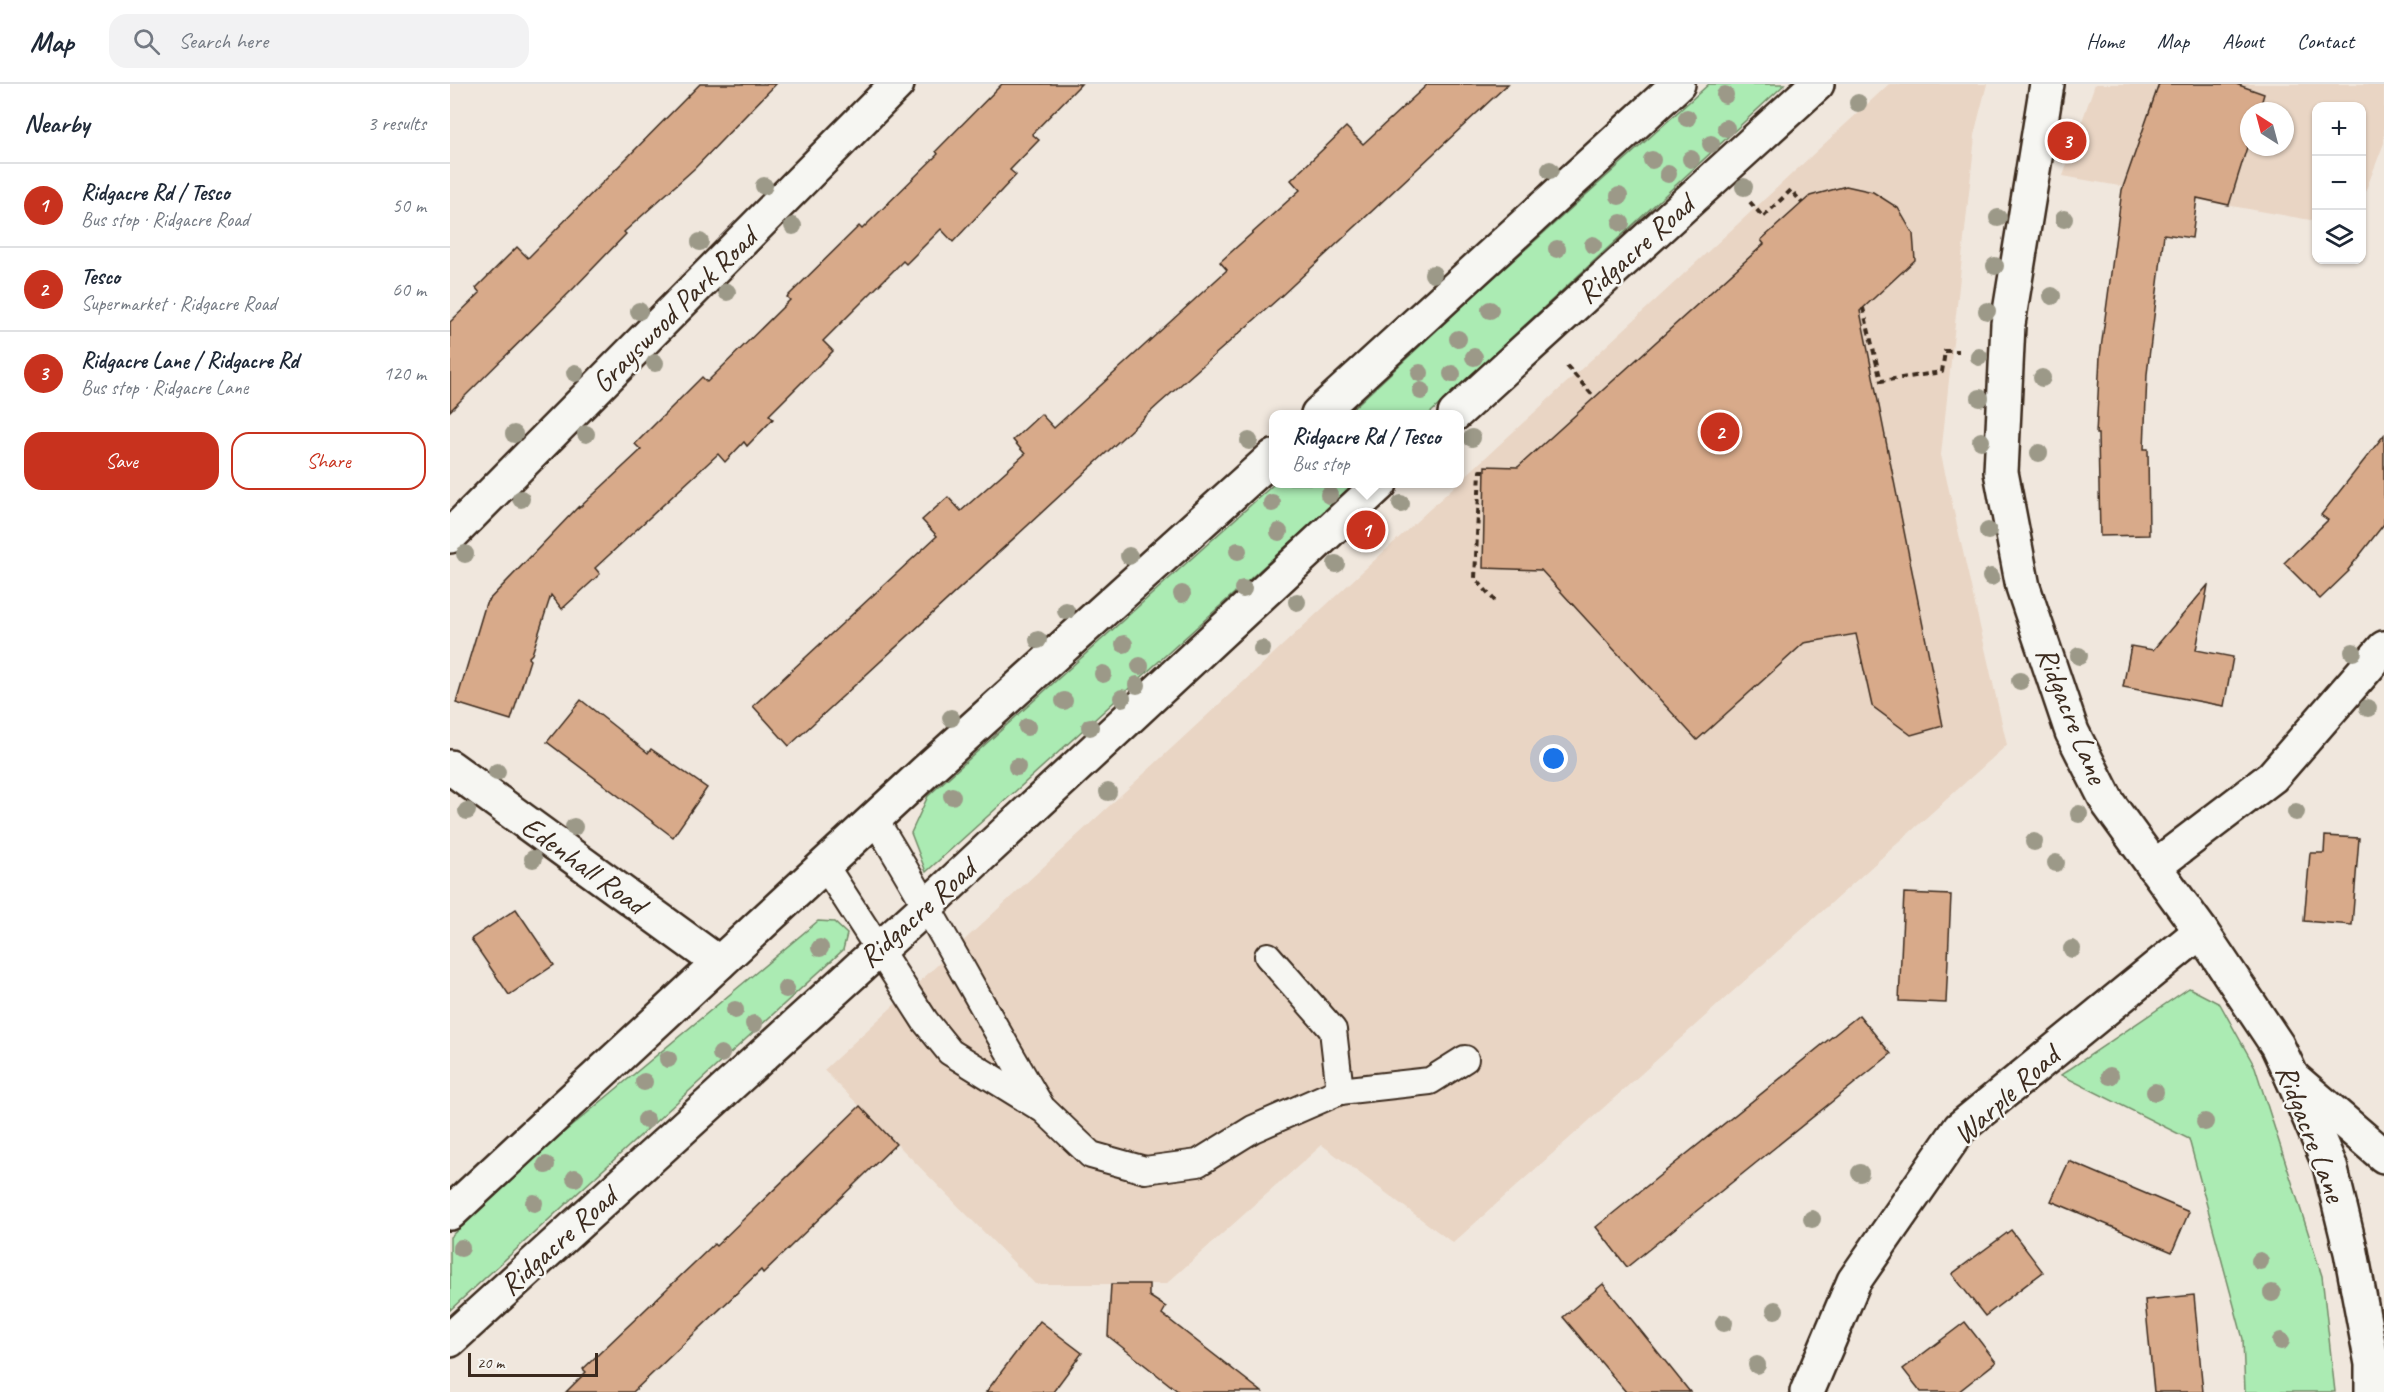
<!DOCTYPE html>
<meta charset="utf-8">
<style>
:root{--surface:#fff;--page:#f2f2f3;--text:#1f2937;--muted:#747a83;--line:#e0e1e3;--accent:#c8321e}
body{margin:0;font-family:Caveat,sans-serif;background:var(--page);color:var(--text)}
.controls{position:absolute;right:18px;top:18px;display:grid;overflow:hidden;border-radius:12px;box-shadow:0 2px 4px #0004}
.controls button{width:54px;height:54px;display:grid;place-items:center;padding:0;border:0;border-bottom:2px solid var(--line);background:var(--surface);color:var(--text);font:30px sans-serif}
.compass{position:absolute;left:1790px;top:18px;width:54px;height:54px;border-radius:50%;background:var(--surface);box-shadow:0 2px 4px #0004;rotate:324deg}
.scale{position:absolute;left:18px;bottom:15px;width:130px;box-sizing:border-box;padding-left:6px;border:3px solid #3b2a1e;border-top:0;font-size:16px;line-height:21px;white-space:nowrap;color:#3b2a1e;-webkit-text-stroke:4px #f6f6f2;paint-order:stroke}
.you{position:absolute;left:1104px;top:675px;width:21px;height:21px;margin:-15px;border:4px solid #fff;border-radius:50%;background:#1a73e8;box-shadow:0 0 0 9px #1a73e833}
.badge{display:grid;place-items:center;width:39px;height:39px;border-radius:50%;background:var(--accent);color:#fff;font-size:20px;font-weight:700}
.pin{position:absolute;translate:-50% -50%;border:3px solid #fff;box-shadow:0 2px 6px #0006}
.popup{position:absolute;left:819px;top:326px;width:195px;height:78px;box-sizing:border-box;display:grid;place-content:center;border-radius:12px;background:var(--surface);filter:drop-shadow(0 2px 4px #0005);font-size:20px;white-space:nowrap;color:var(--muted)}
.popup b{font-size:22px;color:var(--text)}
.popup::after{content:'';position:absolute;left:50%;top:100%;margin-left:-12px;border:12px solid transparent;border-top-color:var(--surface)}
.list{margin:0;padding:0;list-style:none}
h2{display:flex;justify-content:space-between;align-items:center;height:78px;margin:0;padding:0 24px;font-size:26px}
h2 small{font-size:20px;font-weight:400;color:var(--muted)}
.list li{display:grid;grid-template-columns:39px 1fr auto;gap:18px;align-items:center;box-sizing:border-box;height:84px;padding:0 24px;border-top:2px solid var(--line)}
.list b{display:block;font-size:22px;white-space:nowrap}
.list p{margin:0;font-size:20px;white-space:nowrap;color:var(--muted)}
.list em{font-size:20px;font-style:normal;color:var(--muted)}
.actions{display:flex;gap:12px;padding:18px 24px}
.actions a{flex:1;padding:14px 0;border:2px solid var(--accent);border-radius:18px;text-align:center;font-size:21px;color:var(--accent)}
.actions .main{background:var(--accent);color:#fff}
.icon{flex:none;width:33px;height:33px;fill:none;stroke:currentColor;stroke-width:2;stroke-linecap:round;stroke-linejoin:round}
.map{position:relative;flex:none;width:1934px;height:1308px;overflow:hidden}
header{display:flex;align-items:center;gap:36px;box-sizing:border-box;height:84px;padding:0 30px;background:var(--surface);border-bottom:2px solid var(--line)}
header strong{font-size:28px}
nav{display:flex;gap:33px;margin-inline-start:auto;font-size:21px}
.search{width:420px;height:54px;background:var(--page);display:flex;align-items:center;gap:15px;box-sizing:border-box;padding:0 21px;border-radius:18px;color:var(--muted);font-size:22px}
main{display:flex}
aside{flex:1;background:var(--surface)}
.map>svg:first-child{display:block}
.built{fill:#e9d5c4;fill-rule:evenodd}
.green{fill:#abebb3;stroke:#738a68;stroke-width:1.5}
.building{fill:#d8aa8a;stroke:#3b2a1e;stroke-width:1.5}
.lines{fill:none;stroke-linecap:round;stroke-linejoin:round}
.service-casing{stroke:#3b2a1e;stroke-width:30}
.minor-casing{stroke:#3b2a1e;stroke-width:38}
.tertiary-casing{stroke:#3b2a1e;stroke-width:38}
.path{stroke:#3b2a1e;stroke-width:4;stroke-dasharray:6 4.5;stroke-linecap:butt}
.service{stroke:#f6f6f2;stroke-width:26}
.minor{stroke:#f6f6f2;stroke-width:33}
.tertiary{stroke:#f6f6f2;stroke-width:33}
.tree{fill:#9c9988}
.labels{text-anchor:middle;dominant-baseline:central;stroke-width:5;stroke-linejoin:round;paint-order:stroke}
.street-label{font-size:30px;fill:#3b2a1e;stroke:#f6f6f2}
</style>
<header>
<strong>Map</strong>
<div class="search"><svg class="icon" aria-label="search" viewBox="0 0 24 24"><circle cx="10" cy="10" r="6"/><path d="M15 15l6 6"/></svg>Search here</div>
<nav><a>Home</a><a>Map</a><a>About</a><a>Contact</a></nav>
</header>
<main>
<aside>
<h2>Nearby<small>3 results</small></h2>
<ul class="list">
<li><span class="badge">1</span><div><b>Ridgacre Rd / Tesco</b><p>Bus stop · Ridgacre Road</p></div><em>50 m</em></li>
<li><span class="badge">2</span><div><b>Tesco</b><p>Supermarket · Ridgacre Road</p></div><em>60 m</em></li>
<li><span class="badge">3</span><div><b>Ridgacre Lane / Ridgacre Rd</b><p>Bus stop · Ridgacre Lane</p></div><em>120 m</em></li>
</ul>
<div class="actions"><a class="main">Save</a><a>Share</a></div>
</aside>
<div class="map">
<svg width="1934" height="1308" viewBox="0 0 1934 1308">
<rect width="100%" height="100%" fill="#f0e7dd"/>
<filter id="ink" filterUnits="userSpaceOnUse"><feTurbulence type="fractalNoise" baseFrequency=".0167" numOctaves="2"/><feDisplacementMap in="SourceGraphic" scale="12" xChannelSelector="R" yChannelSelector="G"/><feConvolveMatrix kernelMatrix="1 2 1 2 8 2 1 2 1" color-interpolation-filters="sRGB"/></filter>
<g filter="url(#ink)">
<g class="built">
<polygon points="1439,0 1537,0 1526,43 1491,371 1557,661 1003,1159 872,1061 716,1200 585,1200 374,986"/>
<path d="M1645,0H1934V59L1912,116V22H1866V137L1613,92ZM1799,27H1835V63H1799Z"/>
</g>
<g class="green">
<polygon points="1259,0 1335,0 979,330 897,330 1028,208"/>
<polygon points="824,400 905,400 476,788 461,749 478,712"/>
<polygon points="368,837 384,838 397,850 393,866 0,1226 0,1153 112,1050"/>
<polygon points="1739,904 1770,920 1805,983 1872,1192 1885,1308 1795,1308 1793,1255 1739,1055 1611,991"/>
</g>
<g class="building">
<polygon points="250,0 326,0 245,84 174,148 176,150 124,204 0,327 0,238 30,209 26,204 67,163 78,174"/>
<polygon points="552,0 631,0 582,50 589,56 560,86 566,91 503,158 491,145 456,180 453,177 373,257 383,267 319,331 323,335 297,362 294,358 275,378 268,370 145,484 150,490 112,525 101,511 82,570 78,574 80,576 61,636 6,619 36,519 129,422 128,425 191,366 185,360 252,293 257,298 340,216 337,213 409,142 412,145 488,70 486,67"/>
<polygon points="978,0 1058,0 829,214 709,320 339,662 303,622 487,452 472,436 498,413 511,427 575,370 563,356 591,330 604,344 777,186 770,178 850,106 841,96 896,43 913,60"/>
<polygon points="1709,0 1786,0 1814,10 1809,27 1799,27 1799,57 1779,121 1747,114 1742,154 1714,150 1697,290 1694,365 1698,365 1699,451 1650,452 1648,350 1646,350 1650,272 1672,106"/>
<polygon points="1396,102 1423,108 1448,124 1463,150 1465,176 1410,227 1493,642 1461,651 1422,622 1406,550 1354,559 1247,656 1091,486 1033,484 1035,382 1068,383 1314,160 1311,156 1352,119 1360,112"/>
<polygon points="1934,351 1934,440 1898,486 1899,487 1870,515 1834,479 1878,436 1871,431"/>
<polygon points="1758,501 1746,566 1783,573 1774,622 1673,603 1681,562 1703,566"/>
<polygon points="131,616 198,669 201,665 257,704 223,753 97,658"/>
<polygon points="1875,752 1909,754 1902,841 1854,837 1860,769 1874,769"/>
<polygon points="1454,809 1501,811 1496,919 1449,917"/>
<polygon points="66,825 104,881 59,911 21,855"/>
<polygon points="1409,931 1441,970 1177,1183 1146,1143"/>
<polygon points="410,1022 446,1060 313,1189 311,1186 183,1308 116,1308 136,1288 133,1285 264,1160 266,1162"/>
<polygon points="1619,1077 1739,1128 1722,1168 1601,1117"/>
<polygon points="1561,1146 1593,1188 1535,1232 1502,1190"/>
<polygon points="661,1200 699,1200 699,1212 716,1223 712,1230 812,1308 729,1308 658,1252"/>
<polygon points="1153,1200 1240,1308 1176,1308 1113,1233"/>
<polygon points="1744,1211 1753,1308 1704,1308 1695,1216"/>
<polygon points="590,1237 632,1269 603,1308 536,1308"/>
<polygon points="1515,1238 1546,1278 1508,1308 1471,1308 1453,1285"/>
</g>
<g class="lines">
<g class="service-casing">
<g id="service">
<path d="M425,736C483,829 534,927 590,1021"/>
<polyline points="375,782 475,937 500,968 594,1026 641,1071 695,1086 748,1079 803,1045 890,1007 883,946 818,872"/>
<polyline points="890,1007 980,997 1015,975"/>
</g>
</g>
<g class="minor-casing">
<g id="minor">
<polyline points="0,452 447,0"/>
<polyline points="0,683 269,879"/>
<polyline points="1704,783 1822,693 1934,564"/>
<polyline points="1842,993 1934,1072"/>
<polyline points="1357,1308 1404,1197 1510,1044 1751,847"/>
</g>
</g>
<g class="tertiary-casing">
<g id="tertiary">
<polyline points="1597,0 1558,240 1551,388 1573,503 1622,648 1658,719 1751,847 1827,961 1842,993 1880,1082 1901,1168 1922,1280 1922,1308"/>
<polyline points="868,330 1228,0"/>
<polyline points="1005,330 1367,0"/>
<polyline points="0,1129 476,687 823,373"/>
<polyline points="0,1256 478,821 930,400"/>
</g>
</g>
<g class="path">
<polyline points="1300,118 1313,133 1341,106 1352,119"/>
<polyline points="1413,224 1431,297 1492,288 1495,267 1509,267"/>
<polyline points="1117,282 1144,313"/>
<polyline points="1034,387 1030,387 1025,494 1045,517"/>
</g>
<use href="#service" class="service"/>
<use href="#minor" class="minor"/>
<use href="#tertiary" class="tertiary"/>
</g>
<g class="tree">
<circle cx="1275" cy="11" r="9"/>
<circle cx="1408" cy="19" r="9"/>
<circle cx="1237" cy="34" r="9"/>
<circle cx="1276" cy="44" r="9"/>
<circle cx="1261" cy="60" r="9"/>
<circle cx="1241" cy="75" r="9"/>
<circle cx="1202" cy="76" r="9"/>
<circle cx="1100" cy="86" r="9"/>
<circle cx="1218" cy="90" r="9"/>
<circle cx="314" cy="102" r="9"/>
<circle cx="1294" cy="103" r="9"/>
<circle cx="1169" cy="112" r="9"/>
<circle cx="1548" cy="134" r="9"/>
<circle cx="1614" cy="135" r="9"/>
<circle cx="1171" cy="139" r="9"/>
<circle cx="343" cy="142" r="9"/>
<circle cx="250" cy="158" r="9"/>
<circle cx="1143" cy="161" r="9"/>
<circle cx="1107" cy="165" r="9"/>
<circle cx="1545" cy="182" r="9"/>
<circle cx="983" cy="190" r="9"/>
<circle cx="277" cy="208" r="9"/>
<circle cx="1602" cy="212" r="9"/>
<circle cx="1040" cy="226" r="9"/>
<circle cx="189" cy="227" r="9"/>
<circle cx="1537" cy="227" r="9"/>
<circle cx="1008" cy="255" r="9"/>
<circle cx="1024" cy="273" r="9"/>
<circle cx="1529" cy="273" r="9"/>
<circle cx="205" cy="279" r="9"/>
<circle cx="125" cy="289" r="9"/>
<circle cx="970" cy="289" r="9"/>
<circle cx="1002" cy="290" r="9"/>
<circle cx="1592" cy="294" r="9"/>
<circle cx="971" cy="307" r="9"/>
<circle cx="1530" cy="314" r="9"/>
<circle cx="64" cy="350" r="9"/>
<circle cx="136" cy="350" r="9"/>
<circle cx="1022" cy="354" r="9"/>
<circle cx="799" cy="357" r="9"/>
<circle cx="1531" cy="357" r="9"/>
<circle cx="1589" cy="369" r="9"/>
<circle cx="879" cy="411" r="9"/>
<circle cx="71" cy="415" r="9"/>
<circle cx="822" cy="419" r="9"/>
<circle cx="951" cy="420" r="9"/>
<circle cx="1538" cy="447" r="9"/>
<circle cx="829" cy="448" r="9"/>
<circle cx="788" cy="467" r="9"/>
<circle cx="15" cy="470" r="9"/>
<circle cx="679" cy="472" r="9"/>
<circle cx="886" cy="480" r="9"/>
<circle cx="1541" cy="493" r="9"/>
<circle cx="793" cy="505" r="9"/>
<circle cx="732" cy="510" r="9"/>
<circle cx="847" cy="518" r="9"/>
<circle cx="616" cy="527" r="9"/>
<circle cx="588" cy="556" r="9"/>
<circle cx="674" cy="560" r="9"/>
<circle cx="812" cy="565" r="9"/>
<circle cx="1903" cy="568" r="9"/>
<circle cx="1629" cy="572" r="9"/>
<circle cx="690" cy="582" r="9"/>
<circle cx="653" cy="590" r="9"/>
<circle cx="1570" cy="597" r="9"/>
<circle cx="687" cy="601" r="9"/>
<circle cx="672" cy="614" r="9"/>
<circle cx="614" cy="617" r="9"/>
<circle cx="1918" cy="624" r="9"/>
<circle cx="501" cy="634" r="9"/>
<circle cx="577" cy="643" r="9"/>
<circle cx="640" cy="643" r="9"/>
<circle cx="567" cy="683" r="9"/>
<circle cx="47" cy="688" r="9"/>
<circle cx="658" cy="708" r="9"/>
<circle cx="502" cy="712" r="9"/>
<circle cx="17" cy="727" r="9"/>
<circle cx="1846" cy="728" r="9"/>
<circle cx="1629" cy="730" r="9"/>
<circle cx="124" cy="743" r="9"/>
<circle cx="1584" cy="758" r="9"/>
<circle cx="83" cy="775" r="9"/>
<circle cx="1606" cy="779" r="9"/>
<circle cx="370" cy="864" r="9"/>
<circle cx="1622" cy="865" r="9"/>
<circle cx="336" cy="905" r="9"/>
<circle cx="285" cy="926" r="9"/>
<circle cx="304" cy="940" r="9"/>
<circle cx="271" cy="970" r="9"/>
<circle cx="218" cy="975" r="9"/>
<circle cx="1660" cy="992" r="9"/>
<circle cx="194" cy="998" r="9"/>
<circle cx="1705" cy="1008" r="9"/>
<circle cx="196" cy="1036" r="9"/>
<circle cx="1755" cy="1038" r="9"/>
<circle cx="96" cy="1081" r="9"/>
<circle cx="1410" cy="1089" r="9"/>
<circle cx="125" cy="1094" r="9"/>
<circle cx="84" cy="1119" r="9"/>
<circle cx="1362" cy="1135" r="9"/>
<circle cx="11" cy="1164" r="9"/>
<circle cx="1810" cy="1177" r="9"/>
<circle cx="1822" cy="1209" r="9"/>
<circle cx="1325" cy="1226" r="9"/>
<circle cx="1274" cy="1239" r="9"/>
<circle cx="1831" cy="1257" r="9"/>
<circle cx="1307" cy="1281" r="9"/>
</g>
</g>
<g class="labels">
<g class="street-label">
<text transform="translate(1185 165) rotate(-42)">Ridgacre Road</text>
<text transform="translate(224 226) rotate(-45)">Grayswood Park Road</text>
<text transform="translate(1622 631) rotate(68)">Ridgacre Lane</text>
<text transform="translate(134 781) rotate(36)">Edenhall Road</text>
<text transform="translate(467 829) rotate(-42)">Ridgacre Road</text>
<text transform="translate(1556 1011) rotate(-42)">Warple Road</text>
<text transform="translate(1861 1049) rotate(69)">Ridgacre Lane</text>
<text transform="translate(108 1157) rotate(-42)">Ridgacre Road</text>
</g>
</g>
</svg>
<div class="controls">
<button>+</button>
<button>−</button>
<button><svg class="icon" aria-label="layers" viewBox="0 0 24 24"><path d="M12 4l9 5-9 5-9-5zM3 14l9 5 9-5"/></svg></button>
</div>
<svg class="compass" viewBox="-18 -18 36 36"><path d="M0-13l5 13h-10z" fill="#e53935"/><path d="M0 13l5-13h-10z" fill="#747a83"/></svg>
<div class="scale">20 m</div>
<div class="you"></div>
<div class="pin badge" style="left:916px;top:446px">1</div>
<div class="popup"><b>Ridgacre Rd / Tesco</b>Bus stop</div>
<div class="pin badge" style="left:1270px;top:348px">2</div>
<div class="pin badge" style="left:1617px;top:57px">3</div>
</div>
</main>
